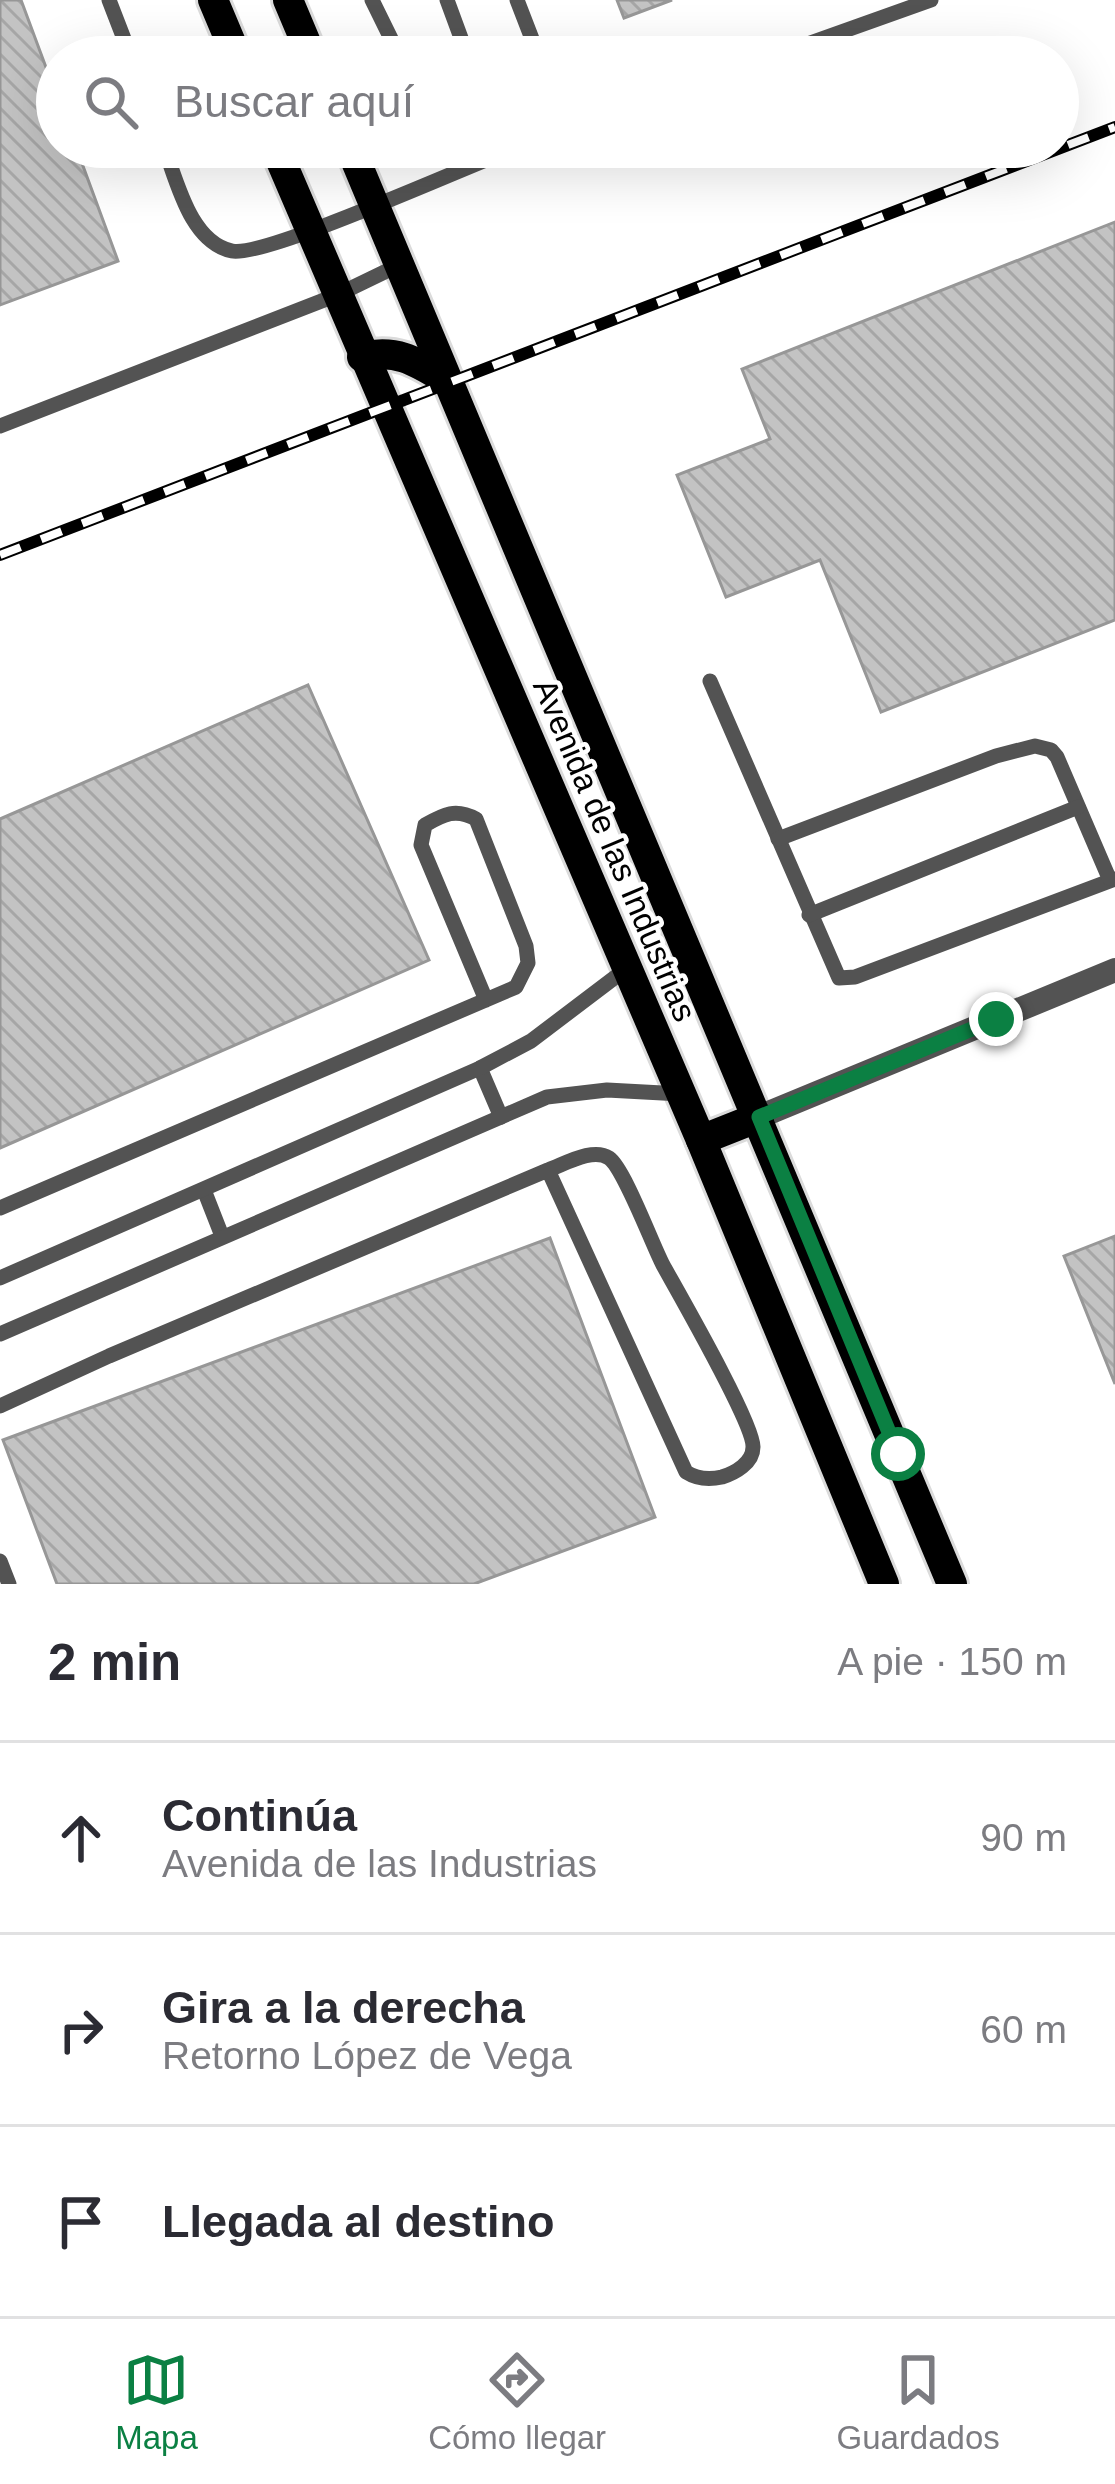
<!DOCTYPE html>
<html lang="es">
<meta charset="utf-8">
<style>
:root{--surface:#fff;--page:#f7f7f7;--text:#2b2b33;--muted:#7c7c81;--line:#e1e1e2;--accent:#0b8043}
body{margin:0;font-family:Helvetica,sans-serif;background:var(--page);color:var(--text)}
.stop{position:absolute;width:36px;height:36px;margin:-27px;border:9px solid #0b8043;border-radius:50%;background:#fff}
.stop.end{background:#0b8043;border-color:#fff;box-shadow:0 3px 12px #0008}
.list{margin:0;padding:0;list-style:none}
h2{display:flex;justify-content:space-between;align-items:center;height:156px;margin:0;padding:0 48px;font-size:51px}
h2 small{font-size:39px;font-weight:400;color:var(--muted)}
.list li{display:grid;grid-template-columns:78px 1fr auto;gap:36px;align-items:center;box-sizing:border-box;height:192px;padding:0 48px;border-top:3px solid var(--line)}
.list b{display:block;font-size:45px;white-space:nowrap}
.list p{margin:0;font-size:39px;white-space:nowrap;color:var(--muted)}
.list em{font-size:39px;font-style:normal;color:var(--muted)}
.icon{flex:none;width:66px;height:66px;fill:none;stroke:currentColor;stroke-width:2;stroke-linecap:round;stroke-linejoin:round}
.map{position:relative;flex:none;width:1115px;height:1584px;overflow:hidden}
.search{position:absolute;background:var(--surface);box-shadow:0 12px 48px #0002;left:36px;right:36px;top:36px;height:132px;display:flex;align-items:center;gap:30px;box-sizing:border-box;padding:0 42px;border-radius:66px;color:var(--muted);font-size:45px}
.sheet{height:732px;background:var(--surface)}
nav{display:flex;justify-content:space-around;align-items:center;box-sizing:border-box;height:168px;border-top:3px solid var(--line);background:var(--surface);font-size:33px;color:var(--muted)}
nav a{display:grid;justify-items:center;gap:6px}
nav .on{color:var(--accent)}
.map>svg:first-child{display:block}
.building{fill:url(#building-back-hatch);stroke:#979797;stroke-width:3}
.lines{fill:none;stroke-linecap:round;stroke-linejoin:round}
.primary-casing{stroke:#dbdbdb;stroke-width:36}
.service{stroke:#535353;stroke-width:15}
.minor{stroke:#535353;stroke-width:24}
.primary{stroke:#000;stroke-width:30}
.rail-casing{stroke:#000;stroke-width:12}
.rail{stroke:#fff;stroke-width:8;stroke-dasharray:22;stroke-linecap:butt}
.route{stroke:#0b8043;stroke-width:15}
.labels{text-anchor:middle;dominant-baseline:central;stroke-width:9;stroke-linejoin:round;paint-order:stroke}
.street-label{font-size:33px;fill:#000;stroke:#fff}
</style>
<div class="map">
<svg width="1115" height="1584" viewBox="0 0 1115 1584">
<defs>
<pattern id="building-back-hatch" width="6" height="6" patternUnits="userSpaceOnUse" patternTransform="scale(3)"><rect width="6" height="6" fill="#c3c3c3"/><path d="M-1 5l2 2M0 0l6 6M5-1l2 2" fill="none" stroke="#a6a6a6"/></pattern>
</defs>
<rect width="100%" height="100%" fill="#fff"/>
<g class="building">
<polygon points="0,0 21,0 57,97 57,147 76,147 118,261 0,305"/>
<polygon points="617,0 672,0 624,18"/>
<polygon points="1115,222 1115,620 881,712 820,560 726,597 677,475 770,439 742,369"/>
<polygon points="308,685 429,960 0,1148 0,819"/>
<polygon points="1115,1236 1115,1384 1064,1256"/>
<polygon points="550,1238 655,1517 474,1584 57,1584 3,1440"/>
</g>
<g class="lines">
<g class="primary-casing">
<g id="primary">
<polyline points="213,0 237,57"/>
<polyline points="288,0 312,57"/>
<polyline points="275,147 701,1140 884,1584"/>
<polyline points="350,147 952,1584"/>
<path d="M362,357C396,348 417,362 445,379"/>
<polyline points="701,1140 759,1117"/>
</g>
</g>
<g class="service">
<polyline points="109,0 131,57"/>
<polyline points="372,0 400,57"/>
<polyline points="447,0 468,57"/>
<polyline points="517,0 539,57"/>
<polyline points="771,57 931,0"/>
<path d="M164,147C177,181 190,242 232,251C265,258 471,164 518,147"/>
<polyline points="0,426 337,295 399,265"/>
<polyline points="710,681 839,978 855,977 1115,879"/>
<polyline points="778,839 996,756 1035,746 1051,750 1057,757 1109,878"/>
<polyline points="809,915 1078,807"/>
<polyline points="480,1068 501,1117"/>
<polyline points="204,1190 222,1236"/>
<path d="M0,1208L516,987L528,963L526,946L476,819C456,808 444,814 425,825L421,845L486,1000"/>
<polyline points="0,1278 480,1068 531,1041 626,969"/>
<polyline points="0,1334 547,1097 607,1090 681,1094"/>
<path d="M0,1406L109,1356L548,1170C565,1164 593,1147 609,1158C624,1168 652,1244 663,1265C679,1294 754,1424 753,1447C753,1463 735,1473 722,1477C709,1480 697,1479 686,1472L548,1170"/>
<polyline points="0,1561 9,1584"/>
</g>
<polyline class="minor" points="759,1117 1115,970"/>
<use href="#primary" class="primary"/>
<g class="rail-casing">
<polyline id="rail" points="0,555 1115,127"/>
</g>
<use href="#rail" class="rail"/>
</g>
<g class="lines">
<polyline class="route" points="898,1454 759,1117 996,1019"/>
</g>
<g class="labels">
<g class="street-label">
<text transform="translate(615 850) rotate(67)">Avenida de las Industrias</text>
</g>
</g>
</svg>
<div class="stop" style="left:898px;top:1454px"></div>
<div class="stop end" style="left:996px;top:1019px"></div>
<div class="search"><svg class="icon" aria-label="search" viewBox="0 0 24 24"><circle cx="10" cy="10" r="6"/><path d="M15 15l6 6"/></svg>Buscar aquí</div>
</div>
<section class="sheet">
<h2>2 min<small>A pie · 150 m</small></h2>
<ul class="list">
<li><svg class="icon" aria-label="ahead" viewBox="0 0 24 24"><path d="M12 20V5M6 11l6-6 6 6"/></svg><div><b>Continúa</b><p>Avenida de las Industrias</p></div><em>90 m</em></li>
<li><svg class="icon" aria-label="right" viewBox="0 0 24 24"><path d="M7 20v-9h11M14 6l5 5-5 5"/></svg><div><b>Gira a la derecha</b><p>Retorno López de Vega</p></div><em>60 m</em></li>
<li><svg class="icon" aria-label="arrive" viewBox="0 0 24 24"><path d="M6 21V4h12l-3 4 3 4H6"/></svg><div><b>Llegada al destino</b></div></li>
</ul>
</section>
<nav>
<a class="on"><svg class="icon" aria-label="map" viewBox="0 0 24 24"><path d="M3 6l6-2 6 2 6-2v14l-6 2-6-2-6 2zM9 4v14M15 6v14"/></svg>Mapa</a>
<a><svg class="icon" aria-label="directions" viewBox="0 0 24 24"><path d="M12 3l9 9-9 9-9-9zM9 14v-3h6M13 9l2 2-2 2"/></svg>Cómo llegar</a>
<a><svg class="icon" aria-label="saved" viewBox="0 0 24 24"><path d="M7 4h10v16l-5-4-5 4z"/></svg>Guardados</a>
</nav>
